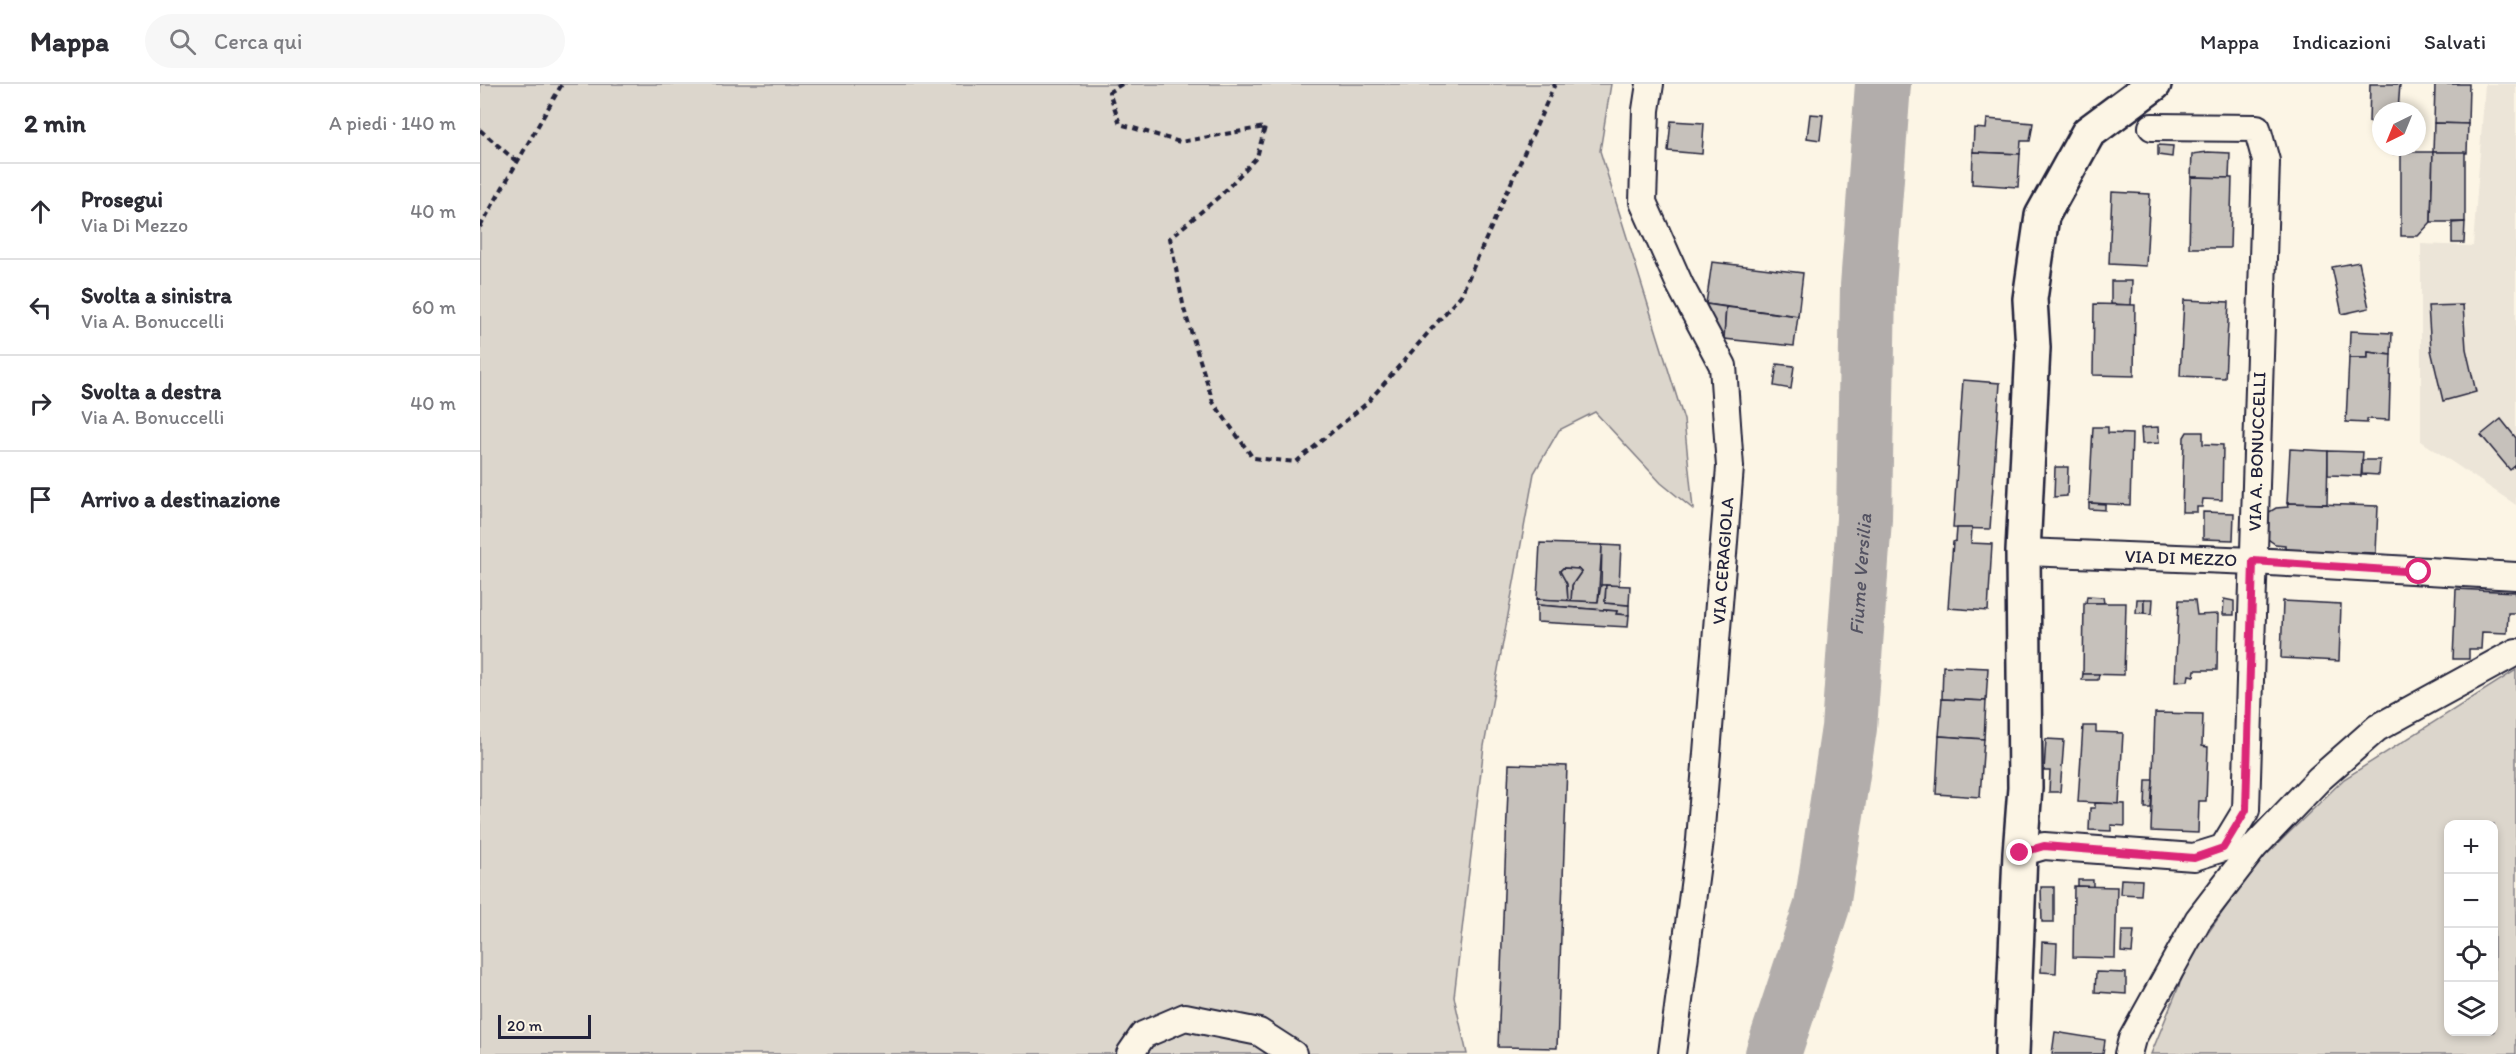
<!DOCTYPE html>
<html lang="it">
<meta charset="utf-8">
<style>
:root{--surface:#fff;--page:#f7f7f7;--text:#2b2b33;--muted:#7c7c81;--line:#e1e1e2}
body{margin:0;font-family:Itim,sans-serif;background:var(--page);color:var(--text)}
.controls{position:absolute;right:18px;bottom:18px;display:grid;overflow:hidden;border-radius:12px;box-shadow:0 3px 9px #0003}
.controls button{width:54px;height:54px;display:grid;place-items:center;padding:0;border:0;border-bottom:2px solid var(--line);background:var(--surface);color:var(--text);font:30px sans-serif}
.compass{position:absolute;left:1892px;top:18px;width:54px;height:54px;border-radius:50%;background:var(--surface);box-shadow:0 3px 9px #0003;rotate:223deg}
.scale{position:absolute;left:18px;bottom:15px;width:93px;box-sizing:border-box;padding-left:6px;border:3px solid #22223b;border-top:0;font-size:16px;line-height:21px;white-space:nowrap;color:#22223b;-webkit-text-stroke:4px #fcf5e5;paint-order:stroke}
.stop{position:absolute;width:18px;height:18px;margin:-14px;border:4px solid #db2777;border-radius:50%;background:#fff}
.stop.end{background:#db2777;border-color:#fff;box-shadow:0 2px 6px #0008}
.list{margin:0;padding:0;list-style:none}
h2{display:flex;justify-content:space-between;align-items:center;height:78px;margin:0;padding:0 24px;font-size:26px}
h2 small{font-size:20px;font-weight:400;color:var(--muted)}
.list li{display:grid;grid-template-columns:39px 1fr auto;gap:18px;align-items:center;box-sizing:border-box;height:96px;padding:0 24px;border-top:2px solid var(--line)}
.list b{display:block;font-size:22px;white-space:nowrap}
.list p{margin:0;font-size:20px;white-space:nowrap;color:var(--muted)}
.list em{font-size:20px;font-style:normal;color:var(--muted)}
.icon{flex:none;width:33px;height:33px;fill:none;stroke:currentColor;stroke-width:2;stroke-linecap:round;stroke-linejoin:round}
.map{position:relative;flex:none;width:2036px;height:970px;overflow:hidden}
header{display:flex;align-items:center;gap:36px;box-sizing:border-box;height:84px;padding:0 30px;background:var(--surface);border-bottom:2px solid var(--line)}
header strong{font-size:28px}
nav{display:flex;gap:33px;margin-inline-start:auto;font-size:21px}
.search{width:420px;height:54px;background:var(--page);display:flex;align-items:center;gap:15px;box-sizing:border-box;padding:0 21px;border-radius:33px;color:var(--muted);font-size:22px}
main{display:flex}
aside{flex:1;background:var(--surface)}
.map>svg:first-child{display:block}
.built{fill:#ece5d8}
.green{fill:#dcd6cc;stroke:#7f7c84;stroke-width:1.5;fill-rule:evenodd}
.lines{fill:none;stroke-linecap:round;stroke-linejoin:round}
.river{stroke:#b2adab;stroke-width:56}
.building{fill:#c6c1bb;stroke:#22223b;stroke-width:1.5}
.street-casing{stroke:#22223b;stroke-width:30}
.secondary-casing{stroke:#22223b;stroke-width:38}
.path{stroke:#22223b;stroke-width:4;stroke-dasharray:6 4.5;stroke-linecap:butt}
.street{stroke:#fcf5e5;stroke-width:26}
.secondary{stroke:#fcf5e5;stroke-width:33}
.route{stroke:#db2777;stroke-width:8}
.labels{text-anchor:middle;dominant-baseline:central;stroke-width:5;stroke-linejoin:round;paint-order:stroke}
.street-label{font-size:18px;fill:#22223b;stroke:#fcf5e5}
.water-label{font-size:20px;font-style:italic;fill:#545362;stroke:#fcf5e5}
</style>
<header>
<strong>Mappa</strong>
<div class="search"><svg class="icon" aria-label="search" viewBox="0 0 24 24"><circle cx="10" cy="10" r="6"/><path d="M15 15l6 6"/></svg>Cerca qui</div>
<nav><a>Mappa</a><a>Indicazioni</a><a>Salvati</a></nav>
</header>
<main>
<aside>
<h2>2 min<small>A piedi · 140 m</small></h2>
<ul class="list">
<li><svg class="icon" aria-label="ahead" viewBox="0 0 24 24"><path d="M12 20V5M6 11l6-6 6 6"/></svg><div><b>Prosegui</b><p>Via Di Mezzo</p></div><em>40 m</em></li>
<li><svg class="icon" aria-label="left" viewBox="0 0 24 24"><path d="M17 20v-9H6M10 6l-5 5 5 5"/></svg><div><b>Svolta a sinistra</b><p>Via A. Bonuccelli</p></div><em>60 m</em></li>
<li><svg class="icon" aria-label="right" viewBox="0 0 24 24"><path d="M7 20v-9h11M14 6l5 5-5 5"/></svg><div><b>Svolta a destra</b><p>Via A. Bonuccelli</p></div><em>40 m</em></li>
<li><svg class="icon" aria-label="arrive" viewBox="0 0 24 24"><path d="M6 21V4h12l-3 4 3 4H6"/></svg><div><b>Arrivo a destinazione</b></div></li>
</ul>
</aside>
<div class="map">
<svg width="2036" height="970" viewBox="0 0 2036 970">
<rect width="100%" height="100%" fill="#fcf5e5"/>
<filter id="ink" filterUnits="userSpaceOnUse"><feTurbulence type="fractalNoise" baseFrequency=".0167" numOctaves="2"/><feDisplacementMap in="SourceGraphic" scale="12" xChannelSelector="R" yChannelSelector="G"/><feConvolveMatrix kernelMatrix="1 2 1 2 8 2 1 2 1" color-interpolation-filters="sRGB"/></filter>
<g filter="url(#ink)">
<polygon class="built" points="2005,0 2036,0 2036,421 1941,357 1941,160 1993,162"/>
<g class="green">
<polygon points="0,0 1131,0 1120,67 1204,336 1213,425 1181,399 1115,328 1079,346 1054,389 1004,662 974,913 987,970 0,970"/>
<path d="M2036,586V970H1671L1710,875L1773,784L1864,695ZM1968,740H2014V948H1968Z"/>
</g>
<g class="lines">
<path class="river" id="s1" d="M1293,970L1342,822L1369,644L1384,435L1388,202L1403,0"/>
</g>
<g class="building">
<polygon points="1890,0 1920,0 1918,27 1901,27 1901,38 1889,38"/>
<polygon points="1955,0 1989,0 1988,40 1954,39"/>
<polygon points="1330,30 1343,31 1340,56 1327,54"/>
<polygon points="1507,35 1553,39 1550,57 1541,57 1540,70 1493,68 1494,44 1506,45"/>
<polygon points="1191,37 1224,39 1222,70 1188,67"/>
<polygon points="1954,39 1988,40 1987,69 1953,68"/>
<polygon points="1678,61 1693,62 1692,73 1678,71"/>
<polygon points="1913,63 1931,63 1931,67 1913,70"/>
<polygon points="1493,68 1540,70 1538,103 1492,100"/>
<polygon points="1728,68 1750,69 1749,94 1711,93 1712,70"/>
<polygon points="1921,68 1953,68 1951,138 1938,152 1921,152"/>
<polygon points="1953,68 1985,68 1985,138 1951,138"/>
<polygon points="1711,93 1752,94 1750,164 1709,164"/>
<polygon points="1632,108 1670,110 1666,182 1629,180"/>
<polygon points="1985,138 1984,159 1972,159 1972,139"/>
<polygon points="1232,178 1323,189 1318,232 1226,220"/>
<polygon points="1879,178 1889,224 1862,230 1852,183"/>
<polygon points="1631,197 1652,197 1651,221 1631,220"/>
<polygon points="1704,216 1749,218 1745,294 1700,292"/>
<polygon points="1226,220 1246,223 1244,255 1228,252"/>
<polygon points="1614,220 1655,221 1654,292 1613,291"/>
<polygon points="1983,221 1986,265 1996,308 1963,317 1951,266 1948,222"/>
<polygon points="1246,223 1318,232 1314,262 1244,255"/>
<polygon points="1870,247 1912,249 1911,271 1888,268 1888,274 1869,274"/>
<polygon points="1888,268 1911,271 1909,336 1887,335 1887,339 1866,338 1869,274 1888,274"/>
<polygon points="1297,280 1314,282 1311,305 1294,302"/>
<polygon points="1483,296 1520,299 1510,445 1473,444"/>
<polygon points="2021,335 2036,354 2036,381 2030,386 2001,351"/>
<polygon points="1613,343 1628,343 1628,349 1652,350 1650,421 1609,419"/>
<polygon points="1678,343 1679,359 1662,360 1661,344"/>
<polygon points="1707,348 1723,348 1723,360 1743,361 1742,416 1723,415 1722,423 1717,423 1717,428 1702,428 1704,353"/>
<polygon points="1810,365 1848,367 1847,420 1807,419"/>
<polygon points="1848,367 1883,368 1881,392 1848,391"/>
<polygon points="1882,376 1900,376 1899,391 1882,390"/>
<polygon points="1575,383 1588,383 1587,412 1574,413"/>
<polygon points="1609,419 1625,420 1625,426 1609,425"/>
<polygon points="1807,419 1898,422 1896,469 1805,466 1805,461 1795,460 1785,453 1786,430 1796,424 1808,423"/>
<polygon points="1723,428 1754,429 1753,456 1723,455"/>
<polygon points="1477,444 1492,444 1491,459 1512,460 1508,527 1468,524 1473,458 1476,457"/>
<polygon points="1060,459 1122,461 1118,518 1091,517 1092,501 1101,488 1098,485 1083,484 1080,487 1087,500 1088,517 1057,515"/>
<polygon points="1122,461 1141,462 1139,502 1121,501"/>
<polygon points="1083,484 1098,485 1101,488 1092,501 1091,517 1088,517 1087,500 1080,487"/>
<polygon points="1121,501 1126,501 1125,519 1149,521 1149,531 1136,530 1137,527 1057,521 1057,515 1118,518"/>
<polygon points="1126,501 1150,502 1149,521 1125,519"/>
<polygon points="1976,505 2036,508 2036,529 2028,529 2027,549 2002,548 2001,565 1989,565 1989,575 1973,575"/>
<polygon points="1607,512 1623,513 1624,519 1606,519"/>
<polygon points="1657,515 1664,515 1664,529 1656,529"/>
<polygon points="1664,515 1673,515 1672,530 1664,529"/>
<polygon points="1744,515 1754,517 1754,531 1743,531"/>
<polygon points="1699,516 1715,516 1717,531 1738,530 1737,586 1715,586 1714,592 1709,591 1708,597 1695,598"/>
<polygon points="1803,517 1861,520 1859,577 1801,574"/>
<polygon points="1604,519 1646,519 1644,591 1603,590"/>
<polygon points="1057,521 1137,527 1136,530 1149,531 1148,543 1057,538"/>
<polygon points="1463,582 1508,584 1506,617 1462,615"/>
<polygon points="1603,590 1619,590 1618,596 1602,596"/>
<polygon points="1462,615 1506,617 1504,655 1459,652"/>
<polygon points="1675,629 1723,630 1722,662 1728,663 1726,717 1719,717 1718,749 1671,747"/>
<polygon points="1603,642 1616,642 1616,648 1643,649 1639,720 1598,718"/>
<polygon points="1459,652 1504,655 1500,713 1456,710"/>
<polygon points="1566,655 1584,656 1580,708 1569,708 1570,687 1564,687"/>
<polygon points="1029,680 1087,682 1077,964 1018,963"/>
<polygon points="1666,696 1673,696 1671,724 1665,724"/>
<polygon points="1615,719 1645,720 1645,742 1631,741 1631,747 1609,746 1610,724 1615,724"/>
<polygon points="1641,795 1662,796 1661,811 1640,810"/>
<polygon points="1598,796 1613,796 1613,803 1598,802"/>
<polygon points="1594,802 1637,803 1635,874 1593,873"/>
<polygon points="1561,803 1574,803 1574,838 1562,838"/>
<polygon points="1642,847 1654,847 1652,869 1641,868"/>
<polygon points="1562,858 1577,859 1576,889 1561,888"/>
<polygon points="1616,888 1646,889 1646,910 1615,908"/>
<polygon points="1575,948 1625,956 1623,970 1572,970"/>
</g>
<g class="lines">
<g class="street-casing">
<g id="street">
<polyline points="1170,0 1166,26 1163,118 1200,201 1243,282 1250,383 1220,756 1192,970"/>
<path id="s2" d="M1543,468L1773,477L2036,492"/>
<path id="s3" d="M1540,769L1564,762L1714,773L1743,764L1766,726L1786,77L1777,44L1672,43"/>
<polyline points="650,970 663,951 705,933 779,948 813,970"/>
<polyline points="1648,970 1652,955 1718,836 1774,763 1839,695 1897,644 2036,568"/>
</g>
</g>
<g class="secondary-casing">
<polyline id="secondary" points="1532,970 1540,769 1545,704 1543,468 1553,264 1550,215 1562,132 1608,49 1674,0"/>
</g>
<g class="path">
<polyline points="642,0 629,8 640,40 700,58 785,43 777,73 741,111 690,154 704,225 733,318 773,374 816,378 887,319 981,211 1075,0"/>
<polyline points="0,46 36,77"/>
<polyline points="0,143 82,0"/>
</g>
<use href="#street" class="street"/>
<use href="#secondary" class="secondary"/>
</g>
</g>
<g class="lines" filter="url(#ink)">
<polyline class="route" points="1540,769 1564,762 1714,774 1743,764 1766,726 1773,477 1939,488"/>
</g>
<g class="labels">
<g class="street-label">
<text stroke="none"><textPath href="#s3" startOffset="609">VIA A. BONUCCELLI</textPath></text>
<text stroke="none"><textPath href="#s2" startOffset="158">VIA DI MEZZO</textPath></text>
<text transform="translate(1243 477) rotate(-86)">VIA CERAGIOLA</text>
</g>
<g class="water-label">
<text stroke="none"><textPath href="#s1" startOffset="490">Fiume Versilia</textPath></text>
</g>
</g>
</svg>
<div class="controls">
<button>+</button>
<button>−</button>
<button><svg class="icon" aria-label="locate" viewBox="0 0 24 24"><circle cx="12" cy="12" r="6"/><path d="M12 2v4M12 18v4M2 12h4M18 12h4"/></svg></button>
<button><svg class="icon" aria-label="layers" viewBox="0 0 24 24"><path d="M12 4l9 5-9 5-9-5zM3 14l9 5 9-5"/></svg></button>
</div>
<svg class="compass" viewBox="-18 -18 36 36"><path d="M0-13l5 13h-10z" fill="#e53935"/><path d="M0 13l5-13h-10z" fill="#7c7c81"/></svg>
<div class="scale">20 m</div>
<div class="stop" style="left:1939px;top:488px"></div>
<div class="stop end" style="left:1540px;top:769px"></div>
</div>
</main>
